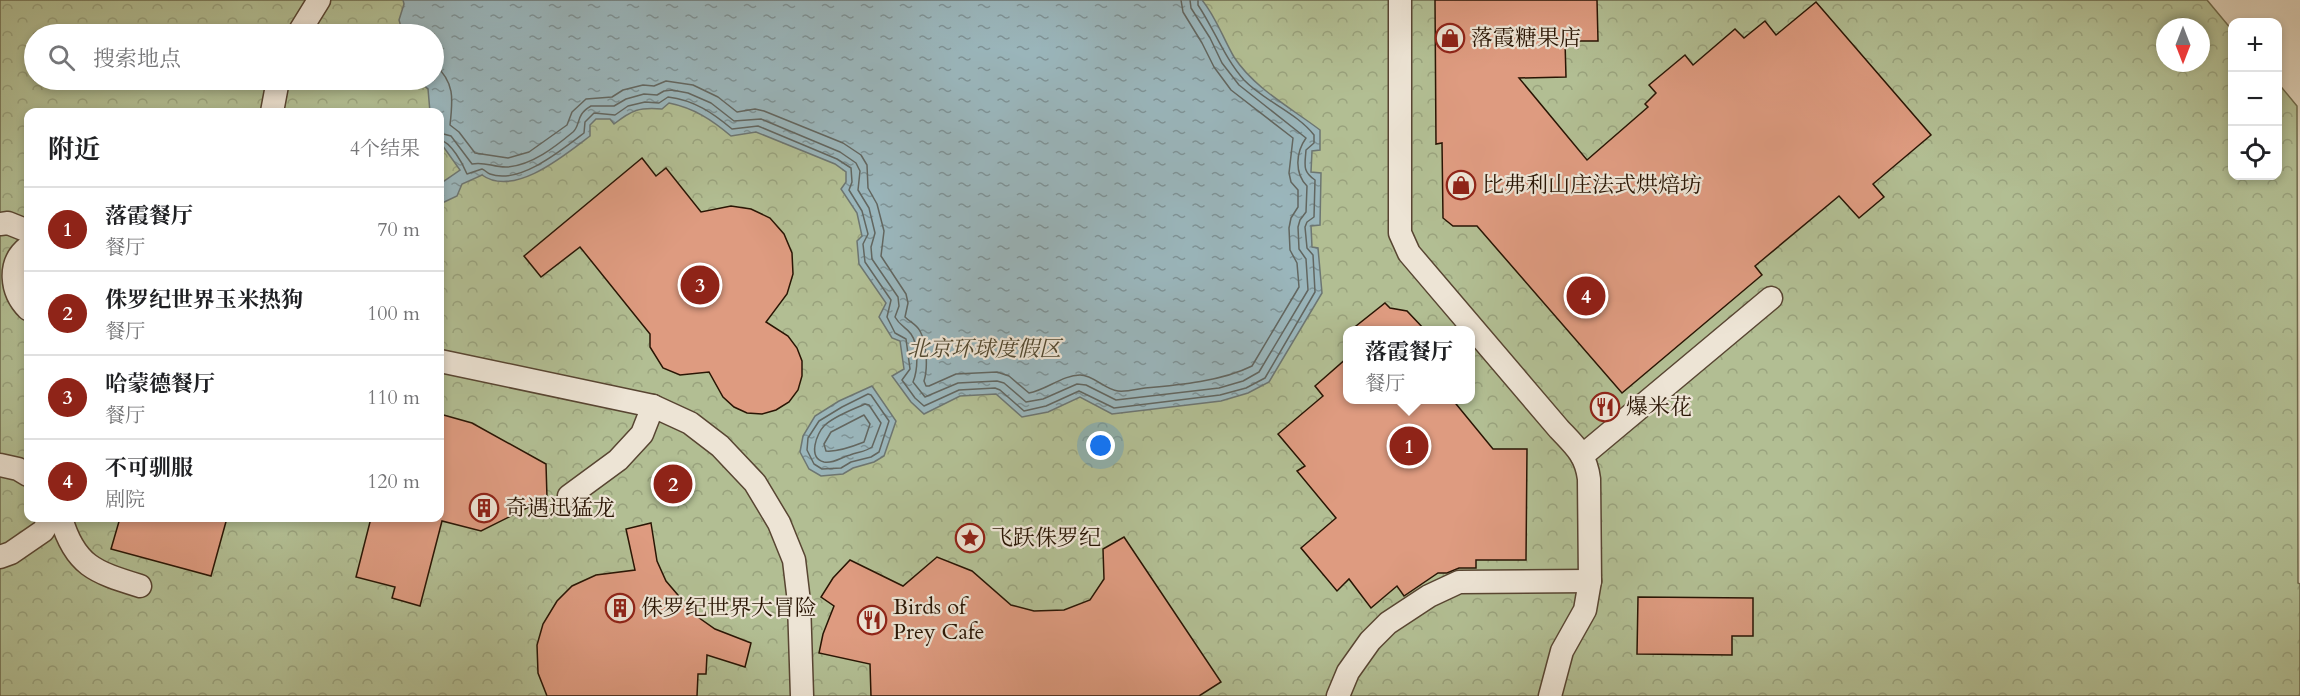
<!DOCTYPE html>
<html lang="zh">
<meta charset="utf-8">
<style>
:root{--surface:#fff;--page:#f2f2f2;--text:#202124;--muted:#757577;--line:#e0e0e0;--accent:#8f2418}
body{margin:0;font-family:Cardo,"Noto Serif SC",serif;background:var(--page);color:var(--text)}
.controls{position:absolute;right:18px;top:18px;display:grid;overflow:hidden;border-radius:12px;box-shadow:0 3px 9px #0003}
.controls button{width:54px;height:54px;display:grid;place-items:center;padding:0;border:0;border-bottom:2px solid var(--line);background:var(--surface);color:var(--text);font:30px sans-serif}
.compass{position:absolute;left:2156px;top:18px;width:54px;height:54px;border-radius:50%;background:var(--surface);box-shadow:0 3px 9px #0003;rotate:180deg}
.you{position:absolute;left:1101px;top:446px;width:21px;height:21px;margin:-15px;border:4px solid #fff;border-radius:50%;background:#1a73e8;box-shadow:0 0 0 9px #1a73e833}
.badge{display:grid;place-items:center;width:39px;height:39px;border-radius:50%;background:var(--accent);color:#fff;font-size:20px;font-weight:700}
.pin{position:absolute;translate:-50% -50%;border:3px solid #fff;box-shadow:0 2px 6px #0006}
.popup{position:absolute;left:1343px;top:326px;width:132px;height:78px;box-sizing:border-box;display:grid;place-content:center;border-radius:12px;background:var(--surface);filter:drop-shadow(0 2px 4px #0005);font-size:20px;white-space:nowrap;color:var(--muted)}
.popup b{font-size:22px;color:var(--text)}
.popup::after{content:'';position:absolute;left:50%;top:100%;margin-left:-12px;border:12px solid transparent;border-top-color:var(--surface)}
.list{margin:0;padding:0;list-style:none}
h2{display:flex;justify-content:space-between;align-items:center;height:78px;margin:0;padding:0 24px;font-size:26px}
h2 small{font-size:20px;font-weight:400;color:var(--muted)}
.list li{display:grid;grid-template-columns:39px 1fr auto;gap:18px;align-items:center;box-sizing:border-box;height:84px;padding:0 24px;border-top:2px solid var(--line)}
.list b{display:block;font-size:22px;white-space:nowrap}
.list p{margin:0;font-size:20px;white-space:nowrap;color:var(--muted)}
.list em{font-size:20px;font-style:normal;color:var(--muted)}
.icon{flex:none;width:33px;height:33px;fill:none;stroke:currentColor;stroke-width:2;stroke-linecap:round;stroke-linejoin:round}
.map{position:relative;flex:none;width:2300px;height:696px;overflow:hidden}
.search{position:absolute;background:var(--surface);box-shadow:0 3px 9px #0003;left:24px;top:24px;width:420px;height:66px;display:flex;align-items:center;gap:15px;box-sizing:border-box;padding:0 21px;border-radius:33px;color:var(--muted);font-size:22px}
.panel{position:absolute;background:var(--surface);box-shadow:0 3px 9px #0003;left:24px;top:108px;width:420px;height:414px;border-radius:12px}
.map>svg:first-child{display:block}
.forest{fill:url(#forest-crowns);stroke:#6e6a4c;stroke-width:1.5;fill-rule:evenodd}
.water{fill:url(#water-ripples);stroke:#6d7672;stroke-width:1.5}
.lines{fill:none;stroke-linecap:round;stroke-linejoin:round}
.shore{stroke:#626660;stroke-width:1.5}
.building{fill:#de9b80;stroke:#291504;stroke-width:1.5}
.pedestrian-casing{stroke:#584532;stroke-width:25}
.pedestrian{stroke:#ede4d5;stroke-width:22}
.labels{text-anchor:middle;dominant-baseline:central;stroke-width:4.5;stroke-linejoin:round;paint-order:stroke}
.poi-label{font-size:22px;fill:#291504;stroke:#ede4d5;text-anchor:start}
.park-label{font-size:22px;font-style:italic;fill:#52482f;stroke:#ede4d5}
</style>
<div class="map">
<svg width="2300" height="696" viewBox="0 0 2300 696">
<defs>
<pattern id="forest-crowns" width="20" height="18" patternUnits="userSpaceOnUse" patternTransform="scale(1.5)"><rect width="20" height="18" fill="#b2be93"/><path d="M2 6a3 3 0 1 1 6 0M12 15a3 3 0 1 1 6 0" fill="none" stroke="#99a27d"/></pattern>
<pattern id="water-ripples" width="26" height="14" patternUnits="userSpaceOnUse" patternTransform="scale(1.5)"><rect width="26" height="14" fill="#9ab6bc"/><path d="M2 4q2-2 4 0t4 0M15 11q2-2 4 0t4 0" fill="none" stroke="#7e9397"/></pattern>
</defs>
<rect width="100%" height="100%" fill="#e3d6be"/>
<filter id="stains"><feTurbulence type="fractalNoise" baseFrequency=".00333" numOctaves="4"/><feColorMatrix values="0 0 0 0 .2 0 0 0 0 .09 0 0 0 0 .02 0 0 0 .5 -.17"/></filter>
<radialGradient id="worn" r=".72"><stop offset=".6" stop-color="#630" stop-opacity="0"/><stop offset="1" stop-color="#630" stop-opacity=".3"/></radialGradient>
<path class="forest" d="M0,0H2207L2232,30V176H2278V83L2297,106L2298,583L2300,584V696H0ZM2165,27H2201V63H2165ZM34,34H434V80H34ZM28,112H440V518H28ZM1348,330H1470V400H1348Z"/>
<g class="water">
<path d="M403,0H1202C1216,17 1223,38 1234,57C1254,88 1291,108 1320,130V150L1312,151L1311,172L1321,173L1320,225L1311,226L1312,247L1318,248L1322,293L1269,382L1248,393L1221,401L1112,414L1080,397L1048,412L1022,417L996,394L960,396L924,414L911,402L892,376L904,369L900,341L892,338L879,317L886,303L859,264L857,241L862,236L857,213L841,189L846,182V172L835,164L756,132L731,136C712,120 694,108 669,103L662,109C639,107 632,110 614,124L610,119H596L590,125V136C565,155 514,198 482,175L462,184L457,196L440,204V184L460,170L440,142V112H430L428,89L417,80H434V34H403L399,20L404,4Z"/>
<polygon points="872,386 896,421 884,456 874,462 853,468 843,474 821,476 809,469 800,452 803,436 815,416 839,401"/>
</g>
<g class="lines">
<g class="shore">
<path d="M434,64C455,82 453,99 450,125L459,132L475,153L508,158L529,152L567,125L572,112L586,99L612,97L623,90L643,85L654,86L666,81L693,85L718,97L737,112L755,109L764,111L843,143L861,155L867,165L868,188L877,204L884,231L881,256L906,294L908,303L905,317C910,322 917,325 920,331C927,344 928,368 924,381L926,386H929L956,374L997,372L1009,376L1029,393C1046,390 1063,375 1080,375C1094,375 1105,390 1118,391C1127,392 1137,389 1145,388C1180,385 1222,381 1252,366L1299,287L1297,263L1290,250L1289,228L1291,218L1298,207V190L1291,182L1289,173L1293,138L1231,90L1214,67L1202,43L1183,12L1181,0"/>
<path d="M440,133L451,136L472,164C485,161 494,168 508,167C532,165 555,147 573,132C581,125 575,115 591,106H614L626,99L644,94L657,95L664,91L672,90L688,93L711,103L734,121L761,119L840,152L856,163L860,171L858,190L869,208L875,233L871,247L872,259L898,297L899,306L895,317C900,326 906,327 911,334C919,345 918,370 913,382L925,397L958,383L997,381L1004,383L1026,402L1043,399L1077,384L1086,385L1116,400L1219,388L1243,381L1259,372L1308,290L1306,259L1299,249L1298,227L1300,220L1306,212L1307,186C1294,173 1296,152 1306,138L1239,85L1222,63L1210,38L1191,8L1190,0"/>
<path d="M440,140C451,142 463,164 467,174L482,169C485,170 487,173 490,174C519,185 562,150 584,133L585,122L594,113L615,115L628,106L645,102L659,103L668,97C694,100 713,113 732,129L758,126L837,159L851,168L852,182L849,190L862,211L868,234L863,244L865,262L891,300L887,317L895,333L906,339L910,369L902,380L915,398L924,406L959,390L995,388L1000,390L1024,411L1046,406L1079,391L1114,408L1220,395L1246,388L1265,378L1315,292L1313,255L1307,248L1305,227L1307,222L1314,217L1315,180C1302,171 1305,165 1306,150L1314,143V135C1297,113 1264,101 1244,80C1225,59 1214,29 1198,5V0"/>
<polygon points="868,394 871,395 889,421 879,452 871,457 851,462 841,468 822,469 814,464 807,450 808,438 819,421 842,407"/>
<path d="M865,404L869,405L881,423L872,447C865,452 858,452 850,455C841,457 834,464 824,462C807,458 817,433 824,426C834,416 852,410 865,404Z"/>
<path d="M864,415L870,424L864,442C854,446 836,452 826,451L824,444L831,432Z"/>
</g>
</g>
<g class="building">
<polygon points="1435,0 1597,0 1598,41 1565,41 1566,77 1519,78 1587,160 1648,107 1645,104 1656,93 1649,85 1685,55 1693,65 1735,29 1744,38 1765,21 1776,35 1816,2 1931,135 1873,184 1884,197 1859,218 1839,196 1755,266 1762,275 1622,393 1477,226 1453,226 1443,218 1442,143 1436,144"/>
<polygon points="642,158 656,176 666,168 701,212 731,206 751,209 770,218 784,234 792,253 793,274 787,294 766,322 788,336 797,348 802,361 802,376 798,390 789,402 776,410 762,414 747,413 734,407 723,397 709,372 680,375 663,368 650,347 650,334 580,247 541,277 524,256"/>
<polygon points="1385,303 1390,308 1407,311 1425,330 1351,330"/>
<polygon points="1347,358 1347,399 1452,399 1493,449 1527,449 1526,560 1476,560 1476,568 1459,568 1447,573 1438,573 1404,596 1397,586 1371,608 1349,579 1337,591 1301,548 1336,518 1297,471 1305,466 1278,434 1323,396 1315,386"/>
<polygon points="440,414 472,423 546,464 547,498 481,531 442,521 420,606 392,598 395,587 356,577 371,518 440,518"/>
<polygon points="120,518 227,518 211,576 111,549"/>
<polygon points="651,523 657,561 666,581 695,615 715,629 751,643 745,667 707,655 706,674 698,674 697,696 547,696 538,673 537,645 543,624 557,601 572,586 596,575 635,570 626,529"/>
<polygon points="1124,537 1221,682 1199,696 871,696 870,664 819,653 823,634 834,606 821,597 833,578 850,560 903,586 937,557 972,571 1011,605 1034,611 1064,610 1090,600 1104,579 1103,549"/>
<polygon points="1638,597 1753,598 1753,636 1732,636 1732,655 1637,654"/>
</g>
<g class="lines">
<g class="pedestrian-casing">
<g id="pedestrian">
<path d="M1400,0V233L1409,253L1559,429C1575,446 1586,455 1589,479L1590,581L1585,610L1562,651L1550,696"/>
<polyline points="298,34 319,0"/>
<polyline points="272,112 278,80"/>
<polyline points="0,224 8,223 28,231"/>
<path d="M28,247C7,263 11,292 28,309"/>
<polyline points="440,361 653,406 690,423 720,446 755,483 779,523 794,560 799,602 802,696"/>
<polyline points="1582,456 1771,298"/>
<polyline points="0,465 18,469 28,475"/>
<polyline points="569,496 618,460 642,434 653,406"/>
<path d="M61,518C75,566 95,572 140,586"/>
<polyline points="0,557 11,553 43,531 51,518"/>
<polyline points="1338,696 1348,672 1370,641 1388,623 1429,596 1459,582 1590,581"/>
</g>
</g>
<use href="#pedestrian" class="pedestrian"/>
</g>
<defs>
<g id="shop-ring" transform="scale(1.5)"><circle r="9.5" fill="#ede4d5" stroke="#8f2418" stroke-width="1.5"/><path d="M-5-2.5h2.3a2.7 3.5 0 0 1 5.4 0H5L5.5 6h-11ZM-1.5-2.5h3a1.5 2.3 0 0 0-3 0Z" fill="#8f2418"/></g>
<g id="restaurant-ring" transform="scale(1.5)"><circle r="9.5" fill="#ede4d5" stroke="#8f2418" stroke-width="1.5"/><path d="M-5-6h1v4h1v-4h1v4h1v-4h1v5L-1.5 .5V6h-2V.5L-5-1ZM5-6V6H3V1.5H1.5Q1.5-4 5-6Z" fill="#8f2418"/></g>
<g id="building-ring" transform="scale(1.5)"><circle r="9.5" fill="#ede4d5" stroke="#8f2418" stroke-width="1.5"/><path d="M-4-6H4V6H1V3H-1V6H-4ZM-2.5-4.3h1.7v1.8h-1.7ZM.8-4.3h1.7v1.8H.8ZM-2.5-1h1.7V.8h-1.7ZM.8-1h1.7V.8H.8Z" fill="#8f2418"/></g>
<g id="sight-ring" transform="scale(1.5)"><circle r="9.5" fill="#ede4d5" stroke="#8f2418" stroke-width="1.5"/><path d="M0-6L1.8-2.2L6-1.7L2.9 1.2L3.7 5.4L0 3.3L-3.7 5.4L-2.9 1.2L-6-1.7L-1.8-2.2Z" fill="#8f2418"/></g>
</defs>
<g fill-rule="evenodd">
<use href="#shop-ring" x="1450" y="38"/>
<use href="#shop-ring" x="1461" y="185"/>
<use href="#restaurant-ring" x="1605" y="407"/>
<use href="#building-ring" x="484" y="508"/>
<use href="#sight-ring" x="970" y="538"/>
<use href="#building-ring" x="620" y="608"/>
<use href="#restaurant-ring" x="872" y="620"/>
</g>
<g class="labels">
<g class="poi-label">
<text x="1471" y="38">落霞糖果店</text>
<text x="1482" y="185">比弗利山庄法式烘焙坊</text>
<text x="1626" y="407">爆米花</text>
<text x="505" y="508">奇遇迅猛龙</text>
<text x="991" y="538">飞跃侏罗纪</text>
<text x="893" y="607">Birds of<tspan x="893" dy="25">Prey Cafe</tspan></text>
<text x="641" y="608">侏罗纪世界大冒险</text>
</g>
<g class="park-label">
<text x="984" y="349">北京环球度假区</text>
</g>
</g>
<rect width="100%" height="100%" filter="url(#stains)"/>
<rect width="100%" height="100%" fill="url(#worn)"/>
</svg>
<div class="controls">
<button>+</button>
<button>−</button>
<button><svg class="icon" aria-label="locate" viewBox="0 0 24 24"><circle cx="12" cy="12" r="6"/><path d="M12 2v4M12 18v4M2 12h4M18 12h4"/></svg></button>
</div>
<svg class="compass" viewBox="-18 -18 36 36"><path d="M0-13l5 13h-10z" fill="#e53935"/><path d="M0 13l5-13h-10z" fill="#757577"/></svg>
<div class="you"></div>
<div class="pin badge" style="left:1409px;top:446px">1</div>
<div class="popup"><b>落霞餐厅</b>餐厅</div>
<div class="pin badge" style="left:673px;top:484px">2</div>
<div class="pin badge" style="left:700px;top:285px">3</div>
<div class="pin badge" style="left:1586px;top:296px">4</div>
<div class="search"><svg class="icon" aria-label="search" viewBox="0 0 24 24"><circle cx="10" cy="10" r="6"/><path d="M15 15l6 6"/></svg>搜索地点</div>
<section class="panel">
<h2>附近<small>4个结果</small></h2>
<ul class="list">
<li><span class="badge">1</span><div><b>落霞餐厅</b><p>餐厅</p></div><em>70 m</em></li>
<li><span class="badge">2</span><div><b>侏罗纪世界玉米热狗</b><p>餐厅</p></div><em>100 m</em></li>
<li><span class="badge">3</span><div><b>哈蒙德餐厅</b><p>餐厅</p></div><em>110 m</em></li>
<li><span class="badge">4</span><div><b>不可驯服</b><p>剧院</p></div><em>120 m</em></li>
</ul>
</section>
</div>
